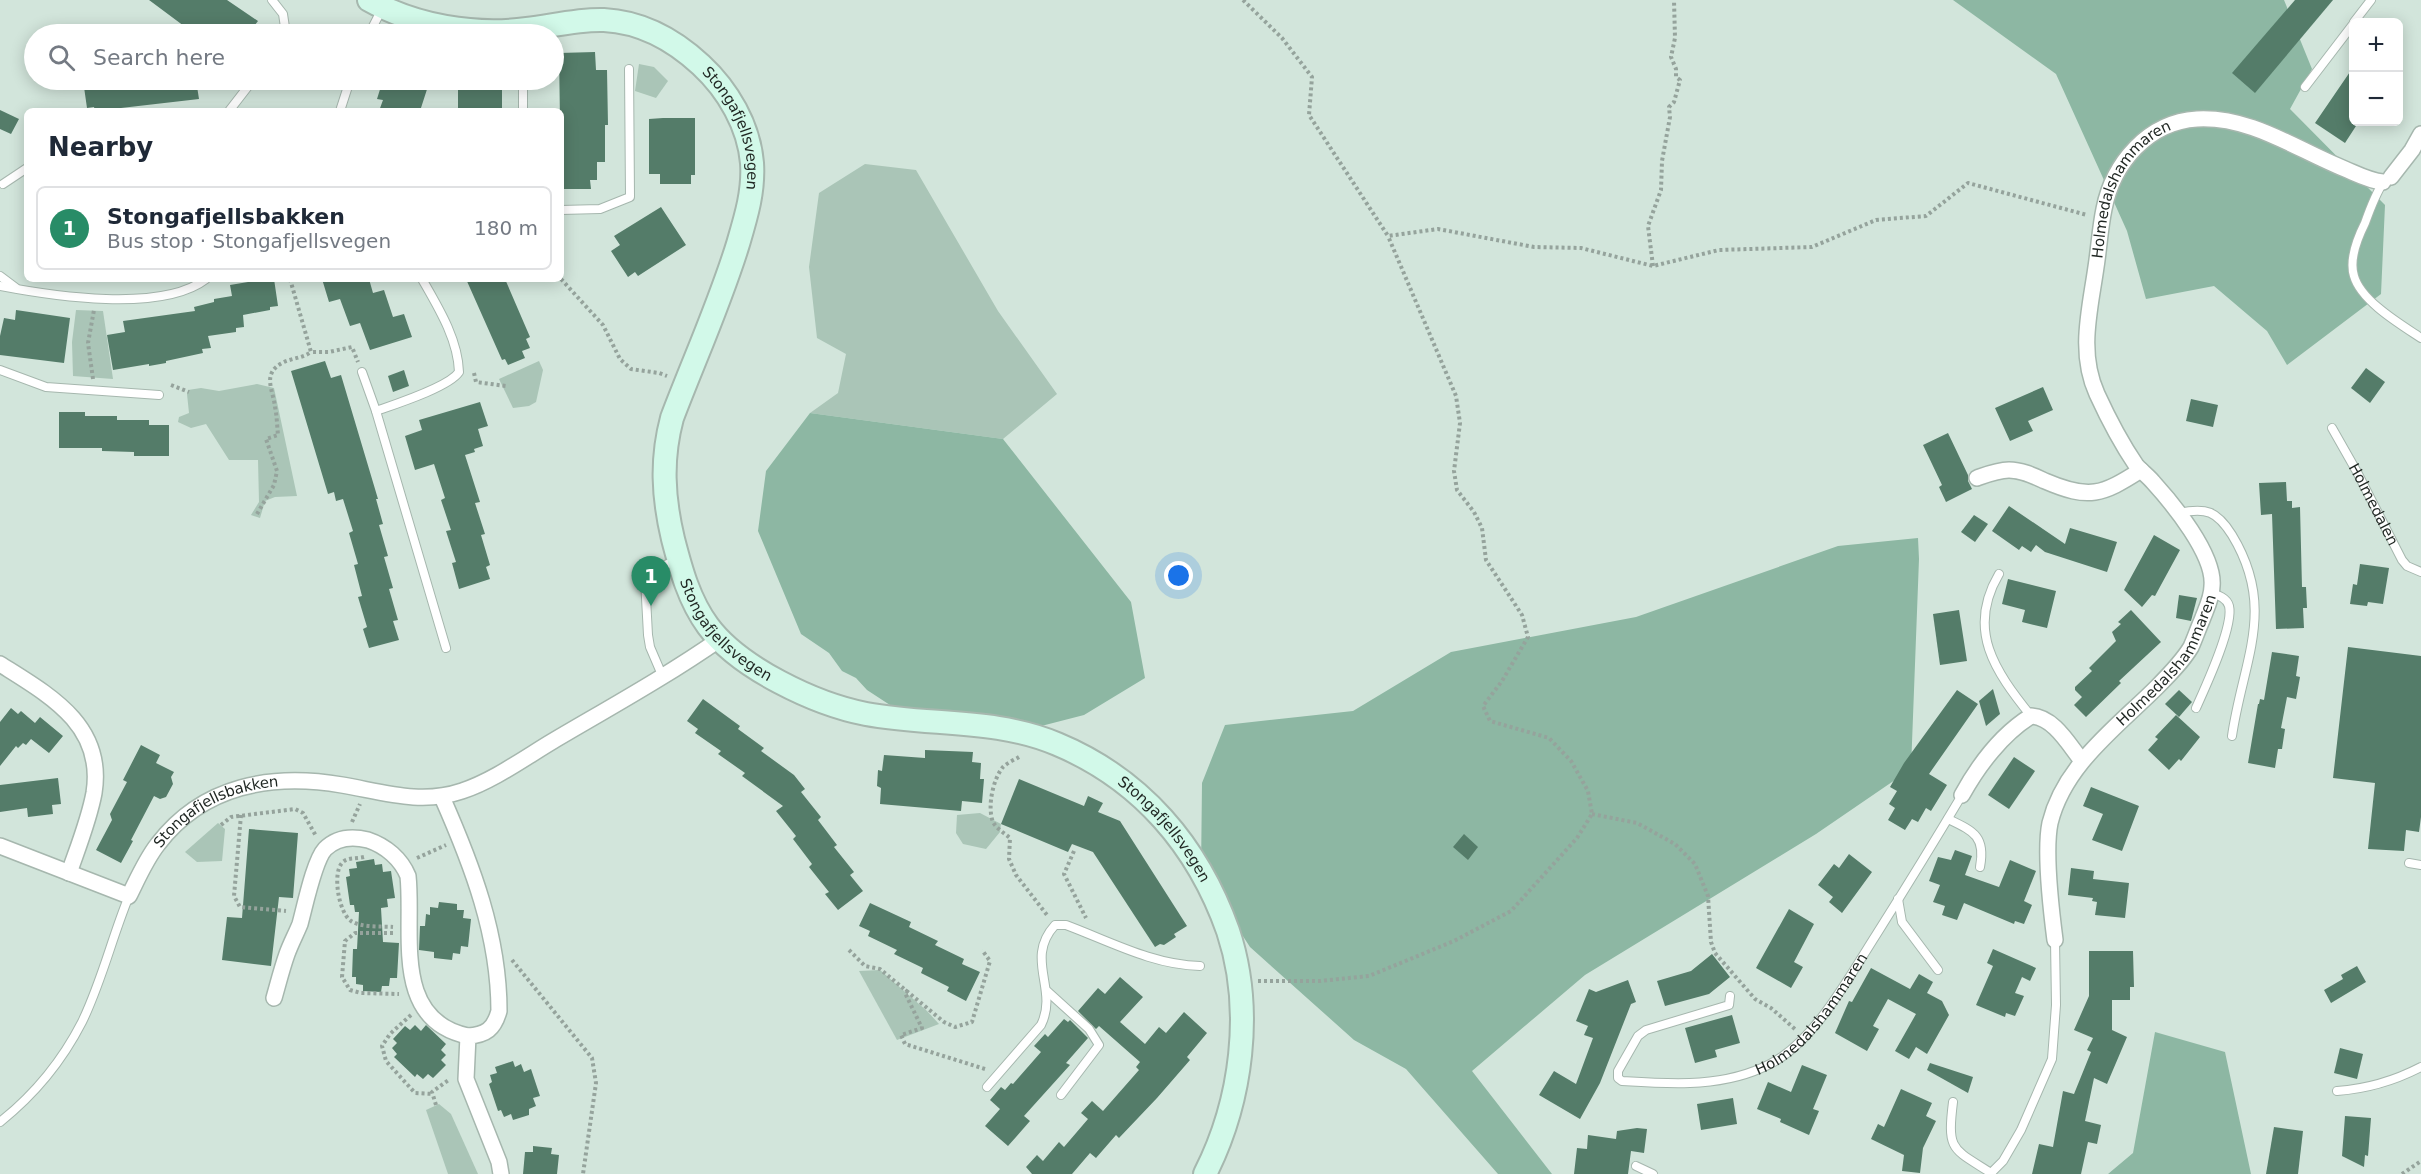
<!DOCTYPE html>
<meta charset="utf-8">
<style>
:root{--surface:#fff;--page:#f6f6f7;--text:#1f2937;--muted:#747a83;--line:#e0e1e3;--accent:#288c67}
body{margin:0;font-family:"DejaVu Sans",sans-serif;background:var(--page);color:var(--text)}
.controls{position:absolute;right:18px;top:18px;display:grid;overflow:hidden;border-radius:9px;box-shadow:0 3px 15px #0003}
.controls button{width:54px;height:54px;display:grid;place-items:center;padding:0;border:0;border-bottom:2px solid var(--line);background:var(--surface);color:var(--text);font:30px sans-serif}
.you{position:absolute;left:1179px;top:576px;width:21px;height:21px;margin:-15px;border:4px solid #fff;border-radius:50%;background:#1a73e8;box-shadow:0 0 0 9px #1a73e833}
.badge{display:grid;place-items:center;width:39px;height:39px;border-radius:50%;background:var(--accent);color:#fff;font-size:20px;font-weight:700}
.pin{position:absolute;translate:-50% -50px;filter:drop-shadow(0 2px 3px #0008)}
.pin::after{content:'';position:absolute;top:32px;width:21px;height:18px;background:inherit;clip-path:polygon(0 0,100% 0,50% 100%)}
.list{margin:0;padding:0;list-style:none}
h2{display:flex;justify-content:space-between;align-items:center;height:78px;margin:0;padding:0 24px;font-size:26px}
h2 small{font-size:20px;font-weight:400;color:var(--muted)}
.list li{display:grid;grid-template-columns:39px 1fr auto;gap:18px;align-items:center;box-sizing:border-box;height:84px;margin:0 12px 12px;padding:0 12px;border:2px solid var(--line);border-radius:9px}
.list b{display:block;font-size:22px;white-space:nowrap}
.list p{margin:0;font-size:20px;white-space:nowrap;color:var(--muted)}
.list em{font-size:20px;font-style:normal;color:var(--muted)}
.icon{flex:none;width:33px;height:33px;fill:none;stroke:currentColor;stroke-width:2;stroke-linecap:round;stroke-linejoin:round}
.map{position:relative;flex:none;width:2421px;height:1174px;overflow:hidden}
.search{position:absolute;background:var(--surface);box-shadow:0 3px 15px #0003;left:24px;top:24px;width:540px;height:66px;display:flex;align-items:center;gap:15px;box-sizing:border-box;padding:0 21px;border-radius:33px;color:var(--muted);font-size:22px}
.panel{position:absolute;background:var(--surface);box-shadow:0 3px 15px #0003;left:24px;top:108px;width:540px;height:174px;border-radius:9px}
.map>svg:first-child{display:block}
.green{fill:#aac5b7}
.forest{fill:#8db7a3}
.building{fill:#547c69}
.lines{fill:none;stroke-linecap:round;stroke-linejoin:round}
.lane-casing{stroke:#a6b7ae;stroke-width:10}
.street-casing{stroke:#a6b7ae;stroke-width:18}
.secondary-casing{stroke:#a6b7ae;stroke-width:26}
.path{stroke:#95a39c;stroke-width:4;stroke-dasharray:3 3;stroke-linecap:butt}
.lane{stroke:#fff;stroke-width:8}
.street{stroke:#fff;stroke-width:15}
.secondary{stroke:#d2f9e9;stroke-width:22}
.labels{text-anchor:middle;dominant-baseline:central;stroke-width:4.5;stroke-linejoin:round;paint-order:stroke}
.street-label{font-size:15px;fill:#1f2622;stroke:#fff}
</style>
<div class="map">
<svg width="2421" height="1174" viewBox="0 0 2421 1174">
<rect width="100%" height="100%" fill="#d2e5db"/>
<g class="green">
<polygon points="639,64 654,67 668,81 656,98 635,91"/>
<polygon points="865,164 916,170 998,311 1057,394 1003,439 810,413 838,393 846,354 817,338 809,267 819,193"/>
<polygon points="76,310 103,311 113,379 73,376 72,342"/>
<polygon points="539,361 543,370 536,402 529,406 513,408 499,379"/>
<polygon points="257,384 274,388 297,496 275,497 265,501 260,518 251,515 259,502 258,460 229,460 206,424 191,428 178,422 179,417 189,413 187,394 188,390 201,388 219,391"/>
<polygon points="980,813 1001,824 1000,832 986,849 963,844 956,833 957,815"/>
<polygon points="218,823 225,829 222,861 197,862 185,852"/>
<polygon points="880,970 927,1011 939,1024 897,1040 859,971"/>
<polygon points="439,1104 451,1114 478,1174 448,1174 426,1110"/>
</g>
<g class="forest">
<polygon points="1953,0 2284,0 2312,69 2290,109 2385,205 2381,294 2287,365 2267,331 2214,286 2146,299 2127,231 2056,74"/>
<polygon points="810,413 1003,439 1131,602 1145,678 1084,715 1010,734 893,707 867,690 856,678 842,671 829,653 801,634 758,531 766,471"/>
<polygon points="1918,538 1919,559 1911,769 1816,834 1585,975 1472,1071 1552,1174 1498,1174 1406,1069 1354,1040 1250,947 1201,872 1202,783 1225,725 1353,711 1451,652 1636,617 1838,546"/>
<polygon points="2155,1032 2225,1052 2251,1174 2108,1174 2133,1153"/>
</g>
<g class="building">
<polygon points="149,0 227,0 258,21 248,34 199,34 190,27 188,29"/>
<polygon points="2295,0 2333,0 2255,93 2232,73"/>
<polygon points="595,52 596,70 607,70 608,125 605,125 605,162 597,162 597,180 590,180 591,189 561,189 559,53"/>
<polygon points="2354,66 2353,124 2356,126 2345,143 2315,123"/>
<polygon points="83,80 196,80 199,99 95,111 94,107 87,108"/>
<polygon points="389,80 430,80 420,111 379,111 383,100 377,99 382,83 388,85"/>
<rect x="458" y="80" width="44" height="31"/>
<polygon points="0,110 19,119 11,134 0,129"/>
<polygon points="663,118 695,118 695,175 691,175 691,184 660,184 660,174 649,174 649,119"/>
<polygon points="661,207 686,245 638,276 635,272 628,277 611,251 620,245 614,236"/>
<polygon points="248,279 274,279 278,306 270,307 270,310 243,315 244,327 236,328 236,332 208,336 211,348 202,349 203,353 166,361 166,363 149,366 149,364 113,370 107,335 125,332 123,321 195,311 194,307 214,302 214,299 232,296 230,285 248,282"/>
<polygon points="322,279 369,279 373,293 384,290 393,317 404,314 412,337 370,350 360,323 350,326 340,299 329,302"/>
<polygon points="466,279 505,279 530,337 526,339 530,348 522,351 525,358 508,365 505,359 502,360"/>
<polygon points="16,310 70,318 64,363 0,355 0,336 4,318 15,320"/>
<polygon points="325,361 331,378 341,375 378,499 376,499 383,524 379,525 388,556 384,557 393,588 389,589 398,620 393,621 399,640 369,648 363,629 367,627 358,597 362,596 354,565 358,564 349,533 353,531 343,499 336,501 334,492 328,494 291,371"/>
<polygon points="2366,368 2385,382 2370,403 2351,388"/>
<polygon points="404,370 409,386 393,392 388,376"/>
<polygon points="2043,387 2053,410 2028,421 2033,431 2010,441 1995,408"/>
<polygon points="2191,399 2218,405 2213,427 2186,421"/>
<polygon points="480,402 488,426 478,429 483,446 474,449 475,452 465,455 480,502 475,503 485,534 481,535 490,565 486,567 490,579 459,589 452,563 456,562 446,531 451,530 441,500 445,498 434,464 415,470 405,436 422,430 419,420"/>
<polygon points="59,412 85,412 85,416 117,416 117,420 149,420 149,425 169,425 169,456 134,456 134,452 102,451 102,448 59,448"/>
<polygon points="1948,433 1968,475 1968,481 1972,489 1946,502 1939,487 1942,485 1923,445"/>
<polygon points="2286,482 2287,501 2292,501 2292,508 2300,507 2302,587 2306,587 2307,608 2303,608 2304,628 2276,629 2272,514 2261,515 2259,483"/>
<polygon points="2009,506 2065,544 2070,528 2117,542 2107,572 2045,552 2036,545 2031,552 2022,546 2019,550 1992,531"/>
<polygon points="1974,515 1988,524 1975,542 1961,532"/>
<polygon points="2154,535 2180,550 2155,596 2152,595 2142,607 2124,590"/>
<polygon points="2360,564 2389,568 2383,604 2368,602 2367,606 2350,604 2353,584 2357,585"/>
<polygon points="2008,579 2056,591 2047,628 2022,622 2025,610 2002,604"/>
<polygon points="2179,595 2197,598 2191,621 2176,618"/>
<polygon points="1959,610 1967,661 1940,665 1933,614"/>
<polygon points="2131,610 2161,642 2119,681 2121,683 2086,717 2074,705 2082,697 2075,690 2075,687 2092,671 2089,668 2116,641 2112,632 2121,624 2118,622"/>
<polygon points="2348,647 2421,656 2421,817 2419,832 2406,830 2404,851 2368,849 2375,783 2333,778"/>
<polygon points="2272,652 2299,656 2296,676 2300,677 2296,699 2287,697 2281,728 2285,729 2282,749 2278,749 2275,768 2248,763 2258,704 2259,704 2260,699 2264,700"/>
<polygon points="1993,689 2000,714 1986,726 1979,701"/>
<polygon points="1957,690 1978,704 1929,774 1947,785 1931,811 1926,808 1918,822 1912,819 1905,830 1888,820 1895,808 1889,804 1897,791 1890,787 1904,763"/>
<polygon points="2179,690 2192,702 2179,717 2165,704"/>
<polygon points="703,699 740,726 738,729 764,748 761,751 794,775 805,789 801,792 821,817 818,820 837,845 834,847 854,872 850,875 863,891 838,910 825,894 829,892 809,867 812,864 793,839 796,836 776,811 783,806 742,776 745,773 718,754 721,751 695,733 698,729 687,721"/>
<polygon points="11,708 18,714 21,711 35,723 40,717 63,736 49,753 31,739 26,745 23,743 18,748 16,746 0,766 0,722"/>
<polygon points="2176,715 2200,737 2181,761 2179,759 2169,770 2148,750 2158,739 2155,737"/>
<polygon points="141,745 160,755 156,763 174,772 171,777 173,784 166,797 160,799 154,796 131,840 133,841 121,863 96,850 112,820 110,814 127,782 123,780"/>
<polygon points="925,750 973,752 972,762 981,763 980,779 984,779 982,803 962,801 961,811 880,804 881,788 877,786 878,770 882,771 884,755 925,758"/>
<polygon points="2014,757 2035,771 2009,809 1988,795"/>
<polygon points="58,778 61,804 52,805 53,814 28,817 27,808 0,812 0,785"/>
<polygon points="1019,779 1084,806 1088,796 1103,803 1098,812 1120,821 1187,926 1174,934 1176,937 1164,945 1160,944 1155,947 1093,852 1072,844 1068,852 1001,824"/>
<polygon points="2091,787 2139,806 2122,851 2092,840 2103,814 2083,806"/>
<polygon points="249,829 298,833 293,898 279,897 271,966 222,960 227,917 242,918"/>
<polygon points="1464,834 1478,847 1468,860 1453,847"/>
<polygon points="1955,850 1972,856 1965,875 1999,887 2010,860 2036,871 2024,901 2032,905 2024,924 2015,921 2014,924 1964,903 1957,920 1942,915 1945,906 1933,902 1940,885 1929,881 1938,857 1951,860"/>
<polygon points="1849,854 1872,872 1842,913 1829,902 1833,897 1818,885 1834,864 1839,868"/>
<polygon points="374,859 375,865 382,864 383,872 391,871 395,898 387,899 388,907 381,908 383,942 399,943 397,978 390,978 389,986 382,986 381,992 363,991 363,985 356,984 356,977 352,977 353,949 357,949 359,912 355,912 354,905 350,905 346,877 350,876 349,869 357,868 356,862"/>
<polygon points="2071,868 2094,871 2093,879 2129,883 2125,918 2095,915 2097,902 2092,901 2093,898 2068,895"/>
<polygon points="439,902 457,904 457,910 464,910 463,918 471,919 468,947 461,946 460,954 453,953 452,960 434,958 434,952 419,950 420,926 425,926 426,914 430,915 430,907 438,908"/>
<polygon points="870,903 911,922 909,927 938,941 935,945 964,959 962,964 980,972 966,1001 947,991 949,987 921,973 923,968 894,954 897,950 868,936 870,931 859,926"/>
<polygon points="1789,909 1814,924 1794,962 1803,967 1791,988 1756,968"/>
<polygon points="1993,949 2036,968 2030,981 2022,977 2015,993 2024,996 2015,1016 2006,1013 2005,1017 1976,1005 1993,966 1987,963"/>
<polygon points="2089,951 2133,951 2134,987 2130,987 2130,1000 2112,1000 2112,1030 2127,1037 2107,1084 2094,1078 2085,1121 2101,1125 2097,1144 2088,1142 2081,1174 2032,1174 2039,1144 2053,1147 2063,1091 2074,1094 2091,1052 2087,1050 2093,1038 2074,1030 2089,996"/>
<polygon points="1712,954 1730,977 1709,994 1665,1006 1657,981 1691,971"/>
<polygon points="2357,966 2366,982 2331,1003 2324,990 2343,979 2341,975"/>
<polygon points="1871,968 1910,989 1919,974 1933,982 1927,993 1942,1001 1949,1015 1927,1054 1916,1047 1909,1059 1895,1051 1916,1014 1888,999 1873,1026 1879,1029 1867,1051 1835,1033 1849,1001 1852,1002"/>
<polygon points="1120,977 1143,997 1120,1022 1145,1044 1159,1027 1166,1033 1184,1012 1207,1033 1187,1057 1190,1060 1157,1098 1119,1138 1116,1135 1096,1158 1090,1153 1072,1174 1032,1174 1026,1167 1037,1155 1043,1161 1059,1142 1064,1147 1088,1119 1081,1113 1092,1101 1103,1111 1139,1070 1136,1067 1140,1062 1099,1026 1096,1029 1078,1011 1098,988 1105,994"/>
<polygon points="1628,980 1636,1002 1631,1004 1600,1083 1580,1119 1539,1095 1554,1071 1576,1084 1593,1038 1584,1035 1588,1026 1576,1021 1589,989 1596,992"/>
<polygon points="1732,1015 1740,1043 1715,1050 1717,1057 1695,1063 1685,1028"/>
<polygon points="1064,1019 1068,1022 1070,1020 1088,1038 1066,1063 1070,1065 1024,1116 1030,1121 1008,1146 985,1126 1000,1109 990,1100 1001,1087 1005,1090 1011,1083 1013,1084 1041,1052 1034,1046 1045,1034 1048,1037"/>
<polygon points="415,1025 421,1031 426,1025 446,1044 441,1050 446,1055 441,1060 446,1065 433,1078 428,1074 423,1079 417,1074 415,1077 394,1057 397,1054 392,1048 397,1043 393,1039 405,1026 410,1030"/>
<polygon points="2340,1048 2363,1054 2357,1079 2334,1073"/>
<polygon points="513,1061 515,1067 521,1064 524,1072 531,1069 540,1096 533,1098 536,1106 529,1109 529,1115 513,1120 511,1114 504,1117 501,1110 498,1111 489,1084 492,1082 490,1075 497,1073 495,1067"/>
<polygon points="1930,1063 1973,1077 1968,1093 1927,1070"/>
<polygon points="1802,1065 1827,1075 1813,1109 1819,1111 1809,1135 1780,1122 1781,1119 1757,1109 1768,1082 1791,1092"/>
<polygon points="1901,1089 1932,1103 1926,1116 1936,1121 1923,1148 1920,1173 1902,1171 1904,1155 1871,1139 1878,1124 1884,1127"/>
<polygon points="1733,1098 1737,1124 1701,1130 1697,1104"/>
<polygon points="2345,1116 2371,1118 2368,1156 2365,1155 2364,1167 2342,1156"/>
<polygon points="2274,1127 2303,1131 2298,1174 2266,1174"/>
<polygon points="1637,1128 1647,1129 1644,1153 1631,1151 1628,1174 1574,1174 1577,1148 1587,1149 1588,1135 1616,1139 1617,1131"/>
<polygon points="533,1146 552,1148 551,1154 559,1155 557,1174 523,1174 525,1152 533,1152"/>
</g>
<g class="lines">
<g class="lane-casing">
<g id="lane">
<polyline points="272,0 283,14 286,34"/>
<polyline points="2354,22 2371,0"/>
<polyline points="369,34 382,9"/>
<polyline points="523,80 523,111"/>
<polyline points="2305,87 2354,23"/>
<polyline points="229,111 253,80"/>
<polyline points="340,111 350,80"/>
<path d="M2384,181C2376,193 2370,209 2365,223C2358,237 2349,260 2354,276C2361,301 2400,324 2421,338"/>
<polyline points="3,184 27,168"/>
<polyline points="561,210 600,209 630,197 629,69"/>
<polyline points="0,276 16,288"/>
<path d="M422,279C438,307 458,339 459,372C449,387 396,404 376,411L446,648"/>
<path d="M0,286C52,296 162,313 206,279"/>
<polyline points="0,370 46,387 159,395"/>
<polyline points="362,372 376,411"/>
<path id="s1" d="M2332,428L2357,472L2402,560L2407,566L2421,572"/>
<path d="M2179,513C2206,507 2217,511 2232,535C2277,609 2243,660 2232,736"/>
<path d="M1999,574C1966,630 1995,671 2031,716"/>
<polyline points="662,675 650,647 648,635 645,579 648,571 676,561"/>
<path d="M2196,708C2205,688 2234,626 2229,606C2227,598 2218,595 2211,593"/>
<path d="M1948,819C1973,831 1986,836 1980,867"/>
<polyline points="2409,863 2421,865"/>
<polyline points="1898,899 1902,922 1938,970"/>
<polyline points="1047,991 1089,1029 1099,1045 1061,1095"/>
<path id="s2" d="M1730,996L1729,1005L1646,1030L1638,1036L1618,1071V1078L1622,1081C1672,1084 1724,1088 1770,1064C1815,1041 1849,977 1876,935C1905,889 1934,842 1962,795"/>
<path d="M987,1087L1041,1025C1059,989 1024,959 1055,925H1066C1109,941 1153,965 1200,966"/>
<path d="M2337,1091C2365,1089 2396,1080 2421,1067"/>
<path d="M1953,1102C1947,1151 1952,1148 1991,1173"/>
<path d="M0,1122C34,1095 62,1061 82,1022C102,981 112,937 129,896"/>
<polyline points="1636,1166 1653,1174"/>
<polyline points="1990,1174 2003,1161 2021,1130 2052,1059 2056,1005 2055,940"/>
</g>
</g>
<g class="street-casing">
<g id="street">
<polyline points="2391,177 2412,150 2421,134"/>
<path d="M1977,478C1988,474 1998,470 2009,470C2022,470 2034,476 2045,481C2089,500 2102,495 2141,470"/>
<path d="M0,664C49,695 105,725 94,793C89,820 78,847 69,873"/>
<path d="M1962,795C1978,766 2002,734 2031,716C2054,717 2069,745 2082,761"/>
<path d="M442,797C472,865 499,935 499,1011C494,1029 486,1035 468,1036L466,1079L499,1162L501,1174"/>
<path id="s3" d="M0,846L129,896C138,878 146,859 158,844C203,785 272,773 342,785C383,792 421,805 462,791C493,781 526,757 553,741C609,708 667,676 720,639"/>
<path id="s4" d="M2055,940C2051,909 2044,852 2050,823C2064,765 2117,727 2157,687C2169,675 2182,662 2191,647C2195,638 2198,629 2202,620C2206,609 2212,598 2212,586C2215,555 2173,504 2153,482C2148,476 2141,471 2136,465C2121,443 2108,418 2097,394C2078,352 2090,310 2096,267C2099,248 2100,228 2104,209C2113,163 2148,122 2197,119C2251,116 2297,150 2345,169C2357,174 2370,181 2383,182"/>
<path d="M274,998C278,984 282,968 287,954C291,943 296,934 300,924C305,906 314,861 325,849C337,837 352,836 368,840C386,846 401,859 408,876C414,932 391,1020 468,1036"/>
</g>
</g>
<g class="secondary-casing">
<g id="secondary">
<path id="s5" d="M369,0C415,26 474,36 527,29C552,26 578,19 604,20C642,22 673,39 701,65C728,90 749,126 752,163C754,191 746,217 738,244C720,303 694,360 672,418C661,459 663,497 673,539C681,570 689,600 708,626C739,668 815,704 866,714C930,726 996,718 1057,744C1141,779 1198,846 1228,931C1254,1009 1242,1101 1205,1174"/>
</g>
</g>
<g class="path">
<polyline points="1243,0 1282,38 1312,77 1309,115 1388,236 1438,229 1534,247 1581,248 1653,266 1719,250 1812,247 1876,220 1926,216 1968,183 2087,215"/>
<polyline points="1653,266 1648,226 1661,190 1662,161 1670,117 1669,107 1674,102 1680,80 1676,77 1676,69 1671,57 1675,38 1674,0"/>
<polyline points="290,279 311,352 329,352 352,347 358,362"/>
<polyline points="561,279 603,325 620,359 631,369 659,373 667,376"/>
<polyline points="474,373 476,382 506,386"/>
<polyline points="93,379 88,343 94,310"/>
<polyline points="171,385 189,392"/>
<path d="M257,514L274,485L277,471L266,439L278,435C277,426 277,416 275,407C273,389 261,373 284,362C293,358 303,358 311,352"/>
<path d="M1019,757C1014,760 1007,763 1003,767C993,779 987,807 993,822C996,828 1004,833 1010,838L1009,859L1016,875L1047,915"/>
<polyline points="1592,814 1637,823 1675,844 1695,864 1708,896 1711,942 1715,953 1755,999 1771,1008 1796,1030"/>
<polyline points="241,815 234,896 240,907 286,911"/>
<polyline points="352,822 360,804"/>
<polyline points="221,825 231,817 295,809 303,813 316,836"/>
<polyline points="1074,851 1064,874 1086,918"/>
<path d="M364,857C356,859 347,857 342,863C332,874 339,913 351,921C362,928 380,926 393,927"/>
<polyline points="417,858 446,845"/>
<polyline points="393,933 355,933 345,941 342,977 350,990 361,993 399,994"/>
<polyline points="849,950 865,966 880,969 944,1022 955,1027 972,1022 990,961 982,950"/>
<polyline points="512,960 592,1058 596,1083 583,1174"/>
<polyline points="1258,981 1320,981 1369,976 1454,941 1511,911 1577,838 1592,814 1588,791 1571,761 1549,738 1490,721 1483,706 1502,681 1528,637 1522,615 1486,560 1482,528 1474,512 1457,490 1454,471 1460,423 1456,396 1388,236"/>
<polyline points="908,990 905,993 922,1028 901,1035 905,1044 985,1069"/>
<polyline points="411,1015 390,1034 382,1046 386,1061 415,1093 433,1094"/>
<polyline points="436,1105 432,1092 450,1079"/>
<polyline points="2402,1174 2421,1161"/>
</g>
<use href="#lane" class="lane"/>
<use href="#street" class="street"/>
<use href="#secondary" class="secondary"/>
</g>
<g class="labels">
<g class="street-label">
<text stroke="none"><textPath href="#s5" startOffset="423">Stongafjellsvegen</textPath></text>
<text stroke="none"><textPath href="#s4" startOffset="856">Holmedalshammaren</textPath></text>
<text stroke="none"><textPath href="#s1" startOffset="87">Holmedalen</textPath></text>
<text stroke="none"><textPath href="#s5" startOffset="963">Stongafjellsvegen</textPath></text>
<text stroke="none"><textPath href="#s4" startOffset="321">Holmedalshammaren</textPath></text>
<text stroke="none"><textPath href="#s3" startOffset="267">Stongafjellsbakken</textPath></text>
<text stroke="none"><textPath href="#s5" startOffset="1466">Stongafjellsvegen</textPath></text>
<text stroke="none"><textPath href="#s2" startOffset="374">Holmedalshammaren</textPath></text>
</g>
</g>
</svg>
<div class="controls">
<button>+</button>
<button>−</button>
</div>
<div class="you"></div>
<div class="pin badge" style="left:651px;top:606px">1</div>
<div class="search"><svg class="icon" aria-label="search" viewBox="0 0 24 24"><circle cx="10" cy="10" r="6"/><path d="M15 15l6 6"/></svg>Search here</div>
<section class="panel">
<h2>Nearby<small></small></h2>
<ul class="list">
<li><span class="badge">1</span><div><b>Stongafjellsbakken</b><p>Bus stop · Stongafjellsvegen</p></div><em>180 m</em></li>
</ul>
</section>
</div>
